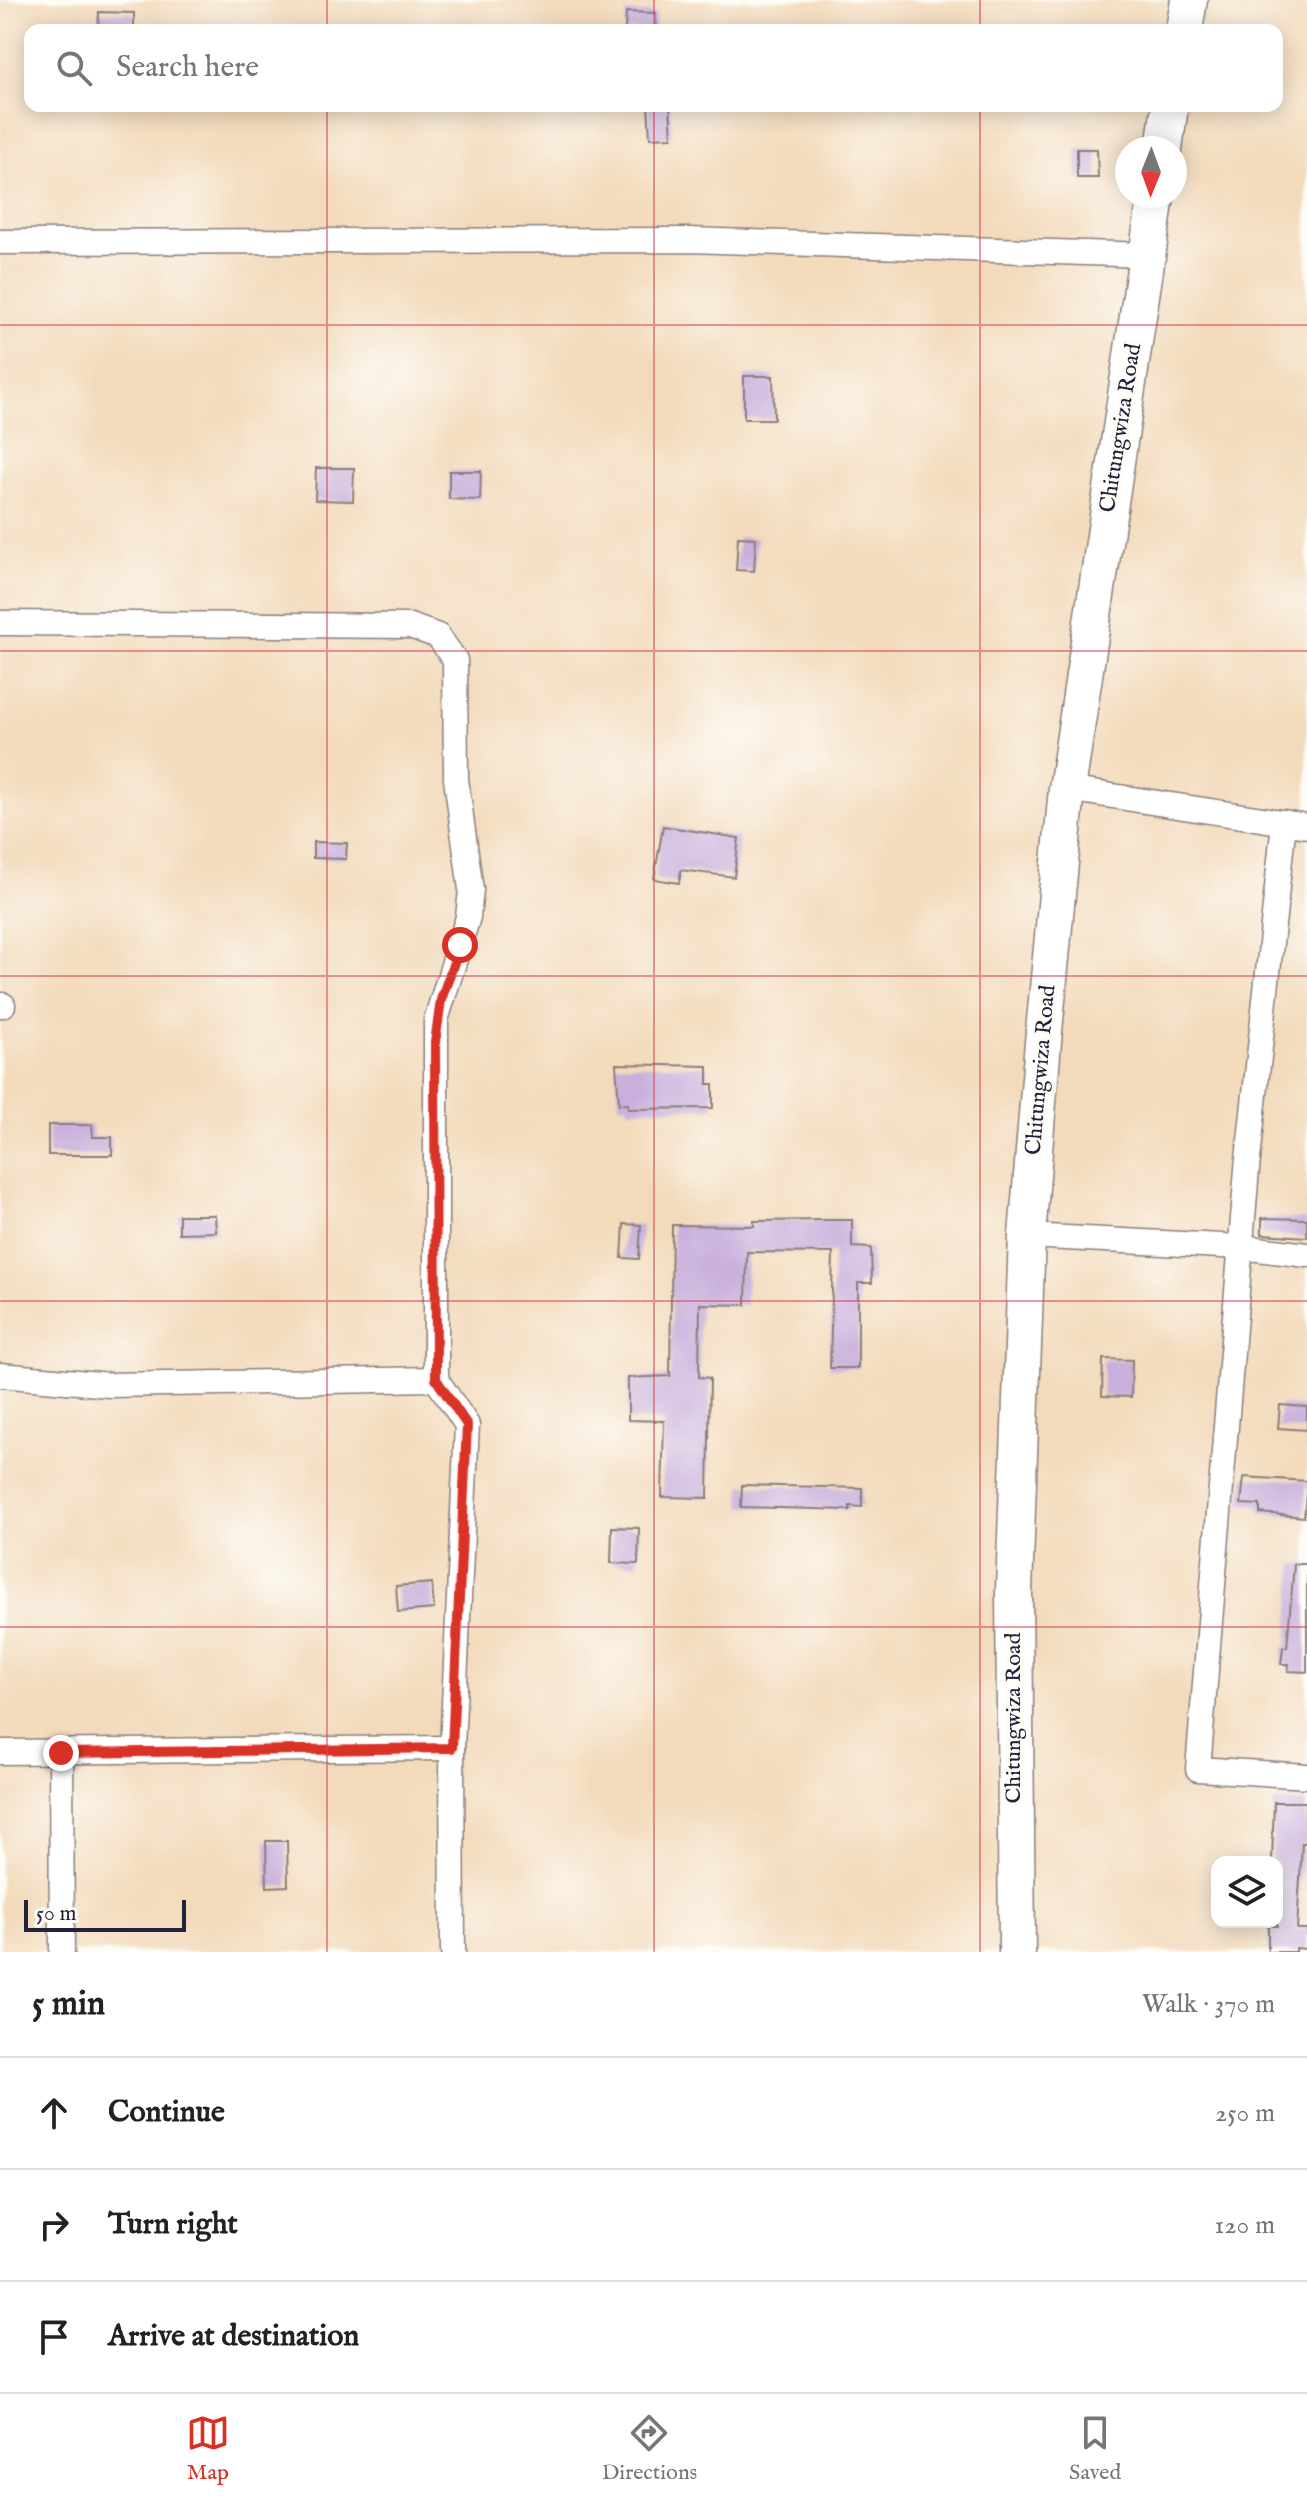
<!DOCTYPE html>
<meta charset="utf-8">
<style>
:root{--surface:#fff;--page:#f6f6f6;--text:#222;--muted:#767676;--line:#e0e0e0;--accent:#d93025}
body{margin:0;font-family:"IM FELL English",serif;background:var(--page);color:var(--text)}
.controls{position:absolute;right:24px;bottom:24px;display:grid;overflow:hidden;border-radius:16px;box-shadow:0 4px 20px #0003}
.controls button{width:72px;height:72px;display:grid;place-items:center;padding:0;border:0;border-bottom:2px solid var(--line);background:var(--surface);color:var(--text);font:40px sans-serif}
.compass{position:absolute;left:1115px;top:136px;width:72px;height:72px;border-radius:50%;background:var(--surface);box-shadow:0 4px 20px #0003;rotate:181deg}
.scale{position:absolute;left:24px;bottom:20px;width:162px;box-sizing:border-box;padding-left:8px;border:4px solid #22223b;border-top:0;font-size:22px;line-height:28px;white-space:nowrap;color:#22223b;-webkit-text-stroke:6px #fdfcf7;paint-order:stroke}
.stop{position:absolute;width:24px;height:24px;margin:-18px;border:6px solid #d93025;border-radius:50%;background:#fff}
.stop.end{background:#d93025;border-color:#fff;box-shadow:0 2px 8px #0008}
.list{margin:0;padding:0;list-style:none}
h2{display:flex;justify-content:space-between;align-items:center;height:104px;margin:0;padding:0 32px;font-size:34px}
h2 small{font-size:26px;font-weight:400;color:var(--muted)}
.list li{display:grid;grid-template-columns:52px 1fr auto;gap:24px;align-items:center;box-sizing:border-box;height:112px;padding:0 32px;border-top:2px solid var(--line)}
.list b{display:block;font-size:30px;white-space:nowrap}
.list em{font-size:26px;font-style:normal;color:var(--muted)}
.icon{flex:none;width:44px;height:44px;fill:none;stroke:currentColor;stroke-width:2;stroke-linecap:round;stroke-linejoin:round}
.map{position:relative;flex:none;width:1307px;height:1952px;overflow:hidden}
.search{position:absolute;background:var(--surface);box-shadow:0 4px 20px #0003;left:24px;right:24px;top:24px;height:88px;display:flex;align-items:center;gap:20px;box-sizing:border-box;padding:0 28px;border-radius:16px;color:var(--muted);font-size:30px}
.sheet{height:440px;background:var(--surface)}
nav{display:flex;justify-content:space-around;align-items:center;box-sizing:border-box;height:112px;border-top:2px solid var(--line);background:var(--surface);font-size:22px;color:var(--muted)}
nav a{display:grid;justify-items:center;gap:4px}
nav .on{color:var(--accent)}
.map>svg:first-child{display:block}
.building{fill:#c8afdc}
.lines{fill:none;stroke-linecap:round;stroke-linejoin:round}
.street-casing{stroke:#8a7e7b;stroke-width:27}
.primary-casing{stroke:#8a7e7b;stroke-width:39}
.street{stroke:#fff;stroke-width:24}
.primary{stroke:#fff;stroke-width:36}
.route{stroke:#d93025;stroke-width:10}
.grid{fill:none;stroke:#d1495b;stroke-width:2;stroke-opacity:0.55}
.labels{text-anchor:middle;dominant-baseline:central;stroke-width:8;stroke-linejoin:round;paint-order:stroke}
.street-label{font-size:22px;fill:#22223b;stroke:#fdfcf7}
</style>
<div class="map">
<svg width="1307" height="1952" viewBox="0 0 1307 1952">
<rect width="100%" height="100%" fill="#fdfcf7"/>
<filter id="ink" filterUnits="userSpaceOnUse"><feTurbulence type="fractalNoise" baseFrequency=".0125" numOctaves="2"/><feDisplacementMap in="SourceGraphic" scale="16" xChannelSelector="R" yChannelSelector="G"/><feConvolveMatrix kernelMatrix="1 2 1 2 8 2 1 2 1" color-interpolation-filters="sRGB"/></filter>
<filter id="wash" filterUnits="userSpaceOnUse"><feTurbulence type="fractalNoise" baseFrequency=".006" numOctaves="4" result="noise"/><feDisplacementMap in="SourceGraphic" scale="32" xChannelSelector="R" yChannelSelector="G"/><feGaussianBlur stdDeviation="1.8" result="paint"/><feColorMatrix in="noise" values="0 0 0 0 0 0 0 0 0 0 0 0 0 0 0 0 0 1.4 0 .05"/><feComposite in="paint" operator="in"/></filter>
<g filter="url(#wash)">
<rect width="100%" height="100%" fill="#f3dabb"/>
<g id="blocks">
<g class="building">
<polygon points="99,12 134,13 134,30 98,30"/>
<polygon points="626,12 656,13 656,30 625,30"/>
<polygon points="648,106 670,106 672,137 650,138"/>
<polygon points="1077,149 1097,149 1098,178 1077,178"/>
<polygon points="744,376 773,376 774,419 744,419"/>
<polygon points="316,468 354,468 353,501 315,500"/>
<polygon points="449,471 481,471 480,500 449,499"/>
<polygon points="738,537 756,538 754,571 736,570"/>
<polygon points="663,826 739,838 734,877 681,870 679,883 654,879"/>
<polygon points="313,842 347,843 346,859 313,858"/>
<polygon points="616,1064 708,1066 708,1084 713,1084 713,1108 628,1109 628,1104 619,1104"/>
<polygon points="48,1125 92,1125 93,1137 112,1137 112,1155 48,1155"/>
<polygon points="179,1215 215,1215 216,1232 179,1233"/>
<polygon points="1262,1218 1307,1219 1307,1237 1262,1234"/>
<polygon points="831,1220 852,1220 852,1247 871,1248 872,1283 858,1283 858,1368 830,1368 833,1253 747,1252 746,1305 700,1304 699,1377 710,1378 708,1498 662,1497 664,1421 628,1420 628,1378 670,1376 672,1225 754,1226 754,1221"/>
<polygon points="624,1224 641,1225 639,1259 622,1258"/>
<polygon points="1103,1359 1132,1360 1131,1397 1102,1396"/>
<polygon points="1280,1405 1307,1407 1307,1430 1278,1428"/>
<polygon points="1244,1477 1307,1481 1304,1517 1260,1513 1260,1505 1241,1504"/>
<polygon points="742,1485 862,1488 862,1507 850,1506 850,1510 741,1507"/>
<polygon points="612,1527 639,1528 638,1564 611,1563"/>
<polygon points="1294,1564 1307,1564 1307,1672 1288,1671 1289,1664 1281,1664 1283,1647 1287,1647"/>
<polygon points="432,1583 434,1609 398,1612 396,1586"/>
<polygon points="1274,1802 1305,1802 1306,1843 1302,1843 1297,1929 1307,1929 1307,1949 1296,1948 1296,1952 1268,1952 1268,1926 1277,1926 1277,1862 1272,1862"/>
<polygon points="266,1841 287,1841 288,1886 267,1887"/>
</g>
</g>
</g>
<g filter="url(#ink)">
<use href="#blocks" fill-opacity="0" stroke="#8a7e7b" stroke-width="2"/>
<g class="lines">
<g class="street-casing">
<g id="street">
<polyline points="0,242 689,240 1148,255"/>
<polyline points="0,623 410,626 438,636 455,660 456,779 471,890 468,917 436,1020 436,1379"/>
<polyline points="1067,789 1307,826"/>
<polyline points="1284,822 1247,1169 1198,1769 1307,1776"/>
<polyline points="0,1005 3,1005"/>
<polyline points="1027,1236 1241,1247 1307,1255"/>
<polyline points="0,1375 110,1385 436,1379 467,1425 452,1748 453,1952"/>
<polyline points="0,1752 452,1748"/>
<polyline points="61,1753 62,1952"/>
</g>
</g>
<g class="primary-casing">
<g id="primary">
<polyline points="1184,30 1189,0"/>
<polyline points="1164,148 1170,106"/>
<polyline points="1017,1952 1014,1591 1027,1236 1043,1042 1067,789 1156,196"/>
</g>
</g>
<use href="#street" class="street"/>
<use href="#primary" class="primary"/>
</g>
</g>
<g class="lines" filter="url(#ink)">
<polyline class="route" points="61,1753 452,1748 467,1425 436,1379 435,1043 441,1000 460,945"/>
</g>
<path class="grid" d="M327,0V30M654,0V30M980,0V30M327,106V1952M654,106V1952M980,106V1952M0,325H1307M0,651H1307M0,976H1307M0,1301H1307M0,1627H1307"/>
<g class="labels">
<g class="street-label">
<text transform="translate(1121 428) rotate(-81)">Chitungwiza Road</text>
<text transform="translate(1041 1070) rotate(-85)">Chitungwiza Road</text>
<text transform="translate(1014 1718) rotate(-90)">Chitungwiza Road</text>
</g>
</g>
</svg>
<div class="controls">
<button><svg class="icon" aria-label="layers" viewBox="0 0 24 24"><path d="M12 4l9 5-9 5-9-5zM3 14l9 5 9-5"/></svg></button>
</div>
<svg class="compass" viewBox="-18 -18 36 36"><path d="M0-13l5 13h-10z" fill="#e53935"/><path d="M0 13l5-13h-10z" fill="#767676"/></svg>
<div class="scale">50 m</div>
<div class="stop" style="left:460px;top:945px"></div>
<div class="stop end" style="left:61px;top:1753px"></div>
<div class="search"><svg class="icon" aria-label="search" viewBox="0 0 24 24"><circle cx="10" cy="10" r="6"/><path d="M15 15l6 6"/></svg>Search here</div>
</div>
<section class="sheet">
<h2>5 min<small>Walk · 370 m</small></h2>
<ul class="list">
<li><svg class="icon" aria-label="ahead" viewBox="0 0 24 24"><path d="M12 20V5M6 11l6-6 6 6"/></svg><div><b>Continue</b></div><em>250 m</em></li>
<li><svg class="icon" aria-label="right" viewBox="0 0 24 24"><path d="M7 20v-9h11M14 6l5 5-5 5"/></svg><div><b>Turn right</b></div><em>120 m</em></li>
<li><svg class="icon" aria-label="arrive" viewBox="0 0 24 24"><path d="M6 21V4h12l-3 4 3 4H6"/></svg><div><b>Arrive at destination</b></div></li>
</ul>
</section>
<nav>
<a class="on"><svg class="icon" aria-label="map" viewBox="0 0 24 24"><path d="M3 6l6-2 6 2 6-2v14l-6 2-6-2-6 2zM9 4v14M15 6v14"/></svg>Map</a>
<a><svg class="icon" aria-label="directions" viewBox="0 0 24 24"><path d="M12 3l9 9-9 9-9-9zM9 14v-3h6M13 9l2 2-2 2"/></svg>Directions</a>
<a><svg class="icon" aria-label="saved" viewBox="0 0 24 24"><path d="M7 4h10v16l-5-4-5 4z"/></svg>Saved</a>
</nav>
